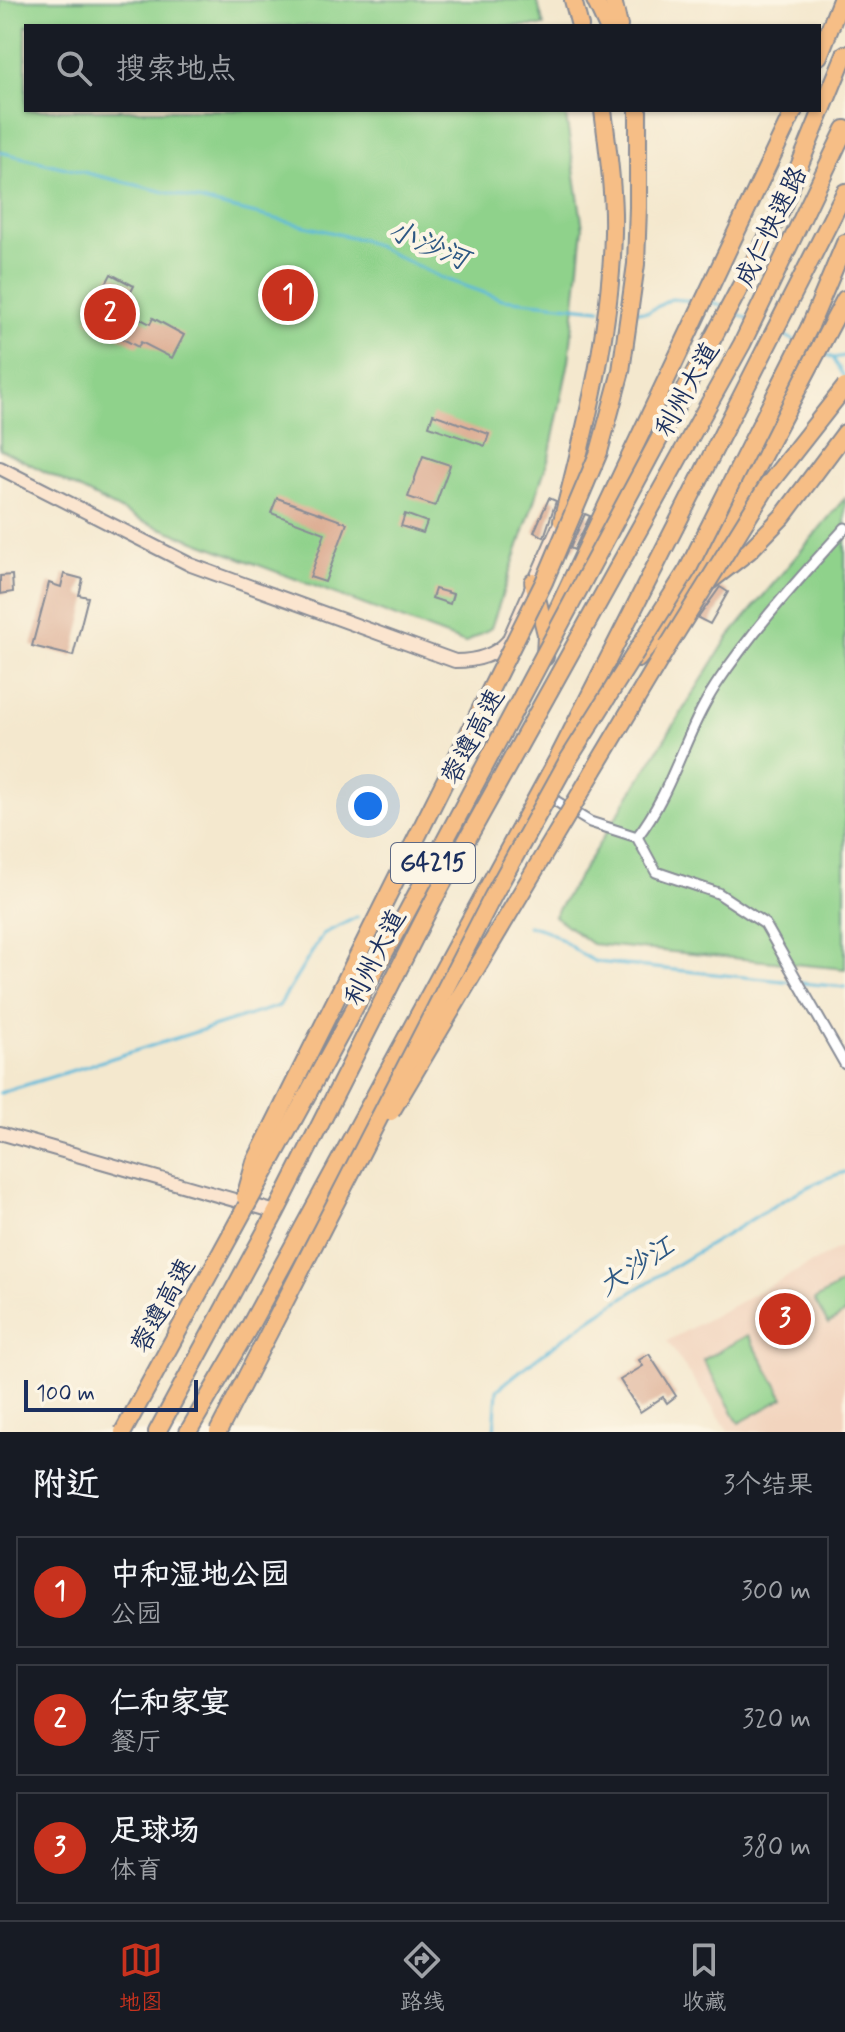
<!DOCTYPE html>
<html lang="zh">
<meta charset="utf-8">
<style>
:root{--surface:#171b24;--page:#20242c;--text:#f1f3f6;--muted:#9ea1a6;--line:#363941;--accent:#c8321e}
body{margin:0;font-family:Mynerve,"LXGW WenKai TC",sans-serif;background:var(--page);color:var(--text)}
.scale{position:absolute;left:24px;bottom:20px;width:174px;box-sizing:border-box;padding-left:8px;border:4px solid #1b2f5e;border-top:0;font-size:22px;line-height:28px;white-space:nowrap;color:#1b2f5e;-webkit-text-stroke:6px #fcf5e5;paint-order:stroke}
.you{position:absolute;left:368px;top:806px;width:28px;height:28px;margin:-20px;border:6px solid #fff;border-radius:50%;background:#1a73e8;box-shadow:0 0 0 12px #1a73e833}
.badge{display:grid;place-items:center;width:52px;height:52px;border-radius:50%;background:var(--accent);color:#fff;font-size:26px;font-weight:700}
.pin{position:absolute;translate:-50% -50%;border:4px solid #fff;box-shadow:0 2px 8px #0006}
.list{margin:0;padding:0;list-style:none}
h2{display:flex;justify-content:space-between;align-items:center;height:104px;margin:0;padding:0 32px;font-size:34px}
h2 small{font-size:26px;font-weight:400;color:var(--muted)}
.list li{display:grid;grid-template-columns:52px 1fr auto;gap:24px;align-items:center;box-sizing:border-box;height:112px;margin:0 16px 16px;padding:0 16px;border:2px solid var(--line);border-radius:0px}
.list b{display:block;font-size:30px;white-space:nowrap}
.list p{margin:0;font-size:26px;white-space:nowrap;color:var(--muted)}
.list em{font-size:26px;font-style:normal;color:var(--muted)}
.icon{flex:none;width:44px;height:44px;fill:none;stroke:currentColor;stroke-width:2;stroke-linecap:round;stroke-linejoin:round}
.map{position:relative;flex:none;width:845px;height:1432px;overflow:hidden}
.search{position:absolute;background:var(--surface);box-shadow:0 2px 6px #0004;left:24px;right:24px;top:24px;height:88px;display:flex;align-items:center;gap:20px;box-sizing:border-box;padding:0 28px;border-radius:0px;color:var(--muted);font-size:30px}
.sheet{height:488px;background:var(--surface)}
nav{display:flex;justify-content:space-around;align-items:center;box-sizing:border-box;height:112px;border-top:2px solid var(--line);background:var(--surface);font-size:22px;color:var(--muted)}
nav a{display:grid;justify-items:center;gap:4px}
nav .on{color:var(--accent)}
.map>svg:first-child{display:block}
.built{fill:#f2d4be}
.green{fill:#8fd28b;stroke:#558074;stroke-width:2}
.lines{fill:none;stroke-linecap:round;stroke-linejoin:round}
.stream{stroke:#5bb9da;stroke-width:3}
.building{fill:#dcab91}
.street-casing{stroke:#888c96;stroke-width:13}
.secondary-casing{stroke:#888c96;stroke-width:16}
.highway-casing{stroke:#888c96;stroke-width:20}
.street{stroke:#fff;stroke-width:9}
.secondary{stroke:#fbe5cf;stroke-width:12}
.highway{stroke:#f6be86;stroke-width:16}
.highway-bridge-casing{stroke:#888c96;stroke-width:20;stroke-linecap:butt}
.highway-bridge{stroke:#f6be86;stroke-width:16}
.labels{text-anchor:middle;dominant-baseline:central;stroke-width:8;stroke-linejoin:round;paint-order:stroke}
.shield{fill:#fcf5e5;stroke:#5e6a86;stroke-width:2}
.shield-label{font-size:24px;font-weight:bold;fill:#1b2f5e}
.street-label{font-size:26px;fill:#1b2f5e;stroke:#fcf5e5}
.water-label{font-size:28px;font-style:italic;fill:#2e5883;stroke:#fcf5e5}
</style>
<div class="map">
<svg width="845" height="1432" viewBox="0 0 845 1432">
<rect width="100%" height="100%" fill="#fcf5e5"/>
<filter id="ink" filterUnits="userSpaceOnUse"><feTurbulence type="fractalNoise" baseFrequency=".0125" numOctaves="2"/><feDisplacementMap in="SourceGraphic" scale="16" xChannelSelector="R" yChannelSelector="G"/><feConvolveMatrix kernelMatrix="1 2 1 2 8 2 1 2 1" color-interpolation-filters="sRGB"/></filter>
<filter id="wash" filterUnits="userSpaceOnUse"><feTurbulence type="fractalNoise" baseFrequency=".006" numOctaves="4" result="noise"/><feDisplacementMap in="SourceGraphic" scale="32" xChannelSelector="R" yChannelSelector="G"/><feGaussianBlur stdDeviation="1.8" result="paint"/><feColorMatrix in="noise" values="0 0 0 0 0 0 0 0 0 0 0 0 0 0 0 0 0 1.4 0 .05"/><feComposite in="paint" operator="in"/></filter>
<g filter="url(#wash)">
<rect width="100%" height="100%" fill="#f4e8ce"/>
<polygon class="built" points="845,1245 845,1432 729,1432 667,1341"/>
<g class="green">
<polygon points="0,0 537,0 544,26 26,26 26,110 565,110 583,228 569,361 549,457 491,628 465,643 142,521 0,449"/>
<polygon points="845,498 845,969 592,944 554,916 728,638"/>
<polygon points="845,1282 845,1313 828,1324 814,1300"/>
<polygon points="788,1293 809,1328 782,1345 761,1309"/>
<polygon points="748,1335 784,1398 739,1423 703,1360"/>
</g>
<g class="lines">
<g class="stream">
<polyline points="0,152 363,240 442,278 502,299 600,309"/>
<polyline points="708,301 724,307"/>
<polyline points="636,311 648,312 671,299 697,301"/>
<polyline points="734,312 749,319"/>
<polyline points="781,334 796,341"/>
<polyline points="825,354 833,358 845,378"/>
<polyline points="833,358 845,356"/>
<path d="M528,926C560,930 568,950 596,962L793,982"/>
<polyline points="801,983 845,987"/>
<polyline points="0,1093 279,1006 323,934 357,917"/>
<path d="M494,1432L497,1390C568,1329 650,1280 731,1232C768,1210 804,1184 845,1172"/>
</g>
</g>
<g id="blocks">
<g class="building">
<polygon points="111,274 134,286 122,309 150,324 153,318 184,335 172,358 141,342 138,347 87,320"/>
<polygon points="433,414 489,434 485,446 429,426"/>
<polygon points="423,456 450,465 435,506 408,497"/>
<polygon points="277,498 347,523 325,582 310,577 325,533 271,513"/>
<polygon points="549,498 556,501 544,537 534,532"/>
<polygon points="405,514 427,522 423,533 401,526"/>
<polygon points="585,514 590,516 574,550 570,548"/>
<polygon points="64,574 83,579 79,595 88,597 73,656 32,646 49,583 61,587"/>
<polygon points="12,575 13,592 0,594 0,576"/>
<polygon points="720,587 728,592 710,624 698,618"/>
<polygon points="435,589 453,594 450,604 432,598"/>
<polygon points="649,1354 676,1396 667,1403 663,1397 640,1412 620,1380 643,1366 639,1360"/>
</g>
</g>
</g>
<g filter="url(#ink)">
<use href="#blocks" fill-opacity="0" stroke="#888c96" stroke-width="2"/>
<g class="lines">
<g class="street-casing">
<g id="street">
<polyline points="546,795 590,822 637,837 656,872 718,893 765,924 845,1064"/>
<path d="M637,837C673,791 684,734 716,685C753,629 800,578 845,528"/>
</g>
</g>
<g class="secondary-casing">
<g id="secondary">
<path d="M0,468L191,565L455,661C474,661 495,656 508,641L560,524"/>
<polyline points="0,1133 276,1212"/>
</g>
</g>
<g class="highway-casing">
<g id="highway">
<polyline points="573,0 580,26"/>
<polyline points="595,0 607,26"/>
<polyline points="613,0 619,26"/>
<polyline points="819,56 841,0"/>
<polyline points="638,110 638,207"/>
<polyline points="738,291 780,213 845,54"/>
<polyline points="810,326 845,243"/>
<path d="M562,521C586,426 611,331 613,232C614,191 608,151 603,110"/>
<polyline points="710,581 749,551 783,516 845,433"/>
<polyline points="533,582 546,634"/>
<polyline points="545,657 546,634 794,110"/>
<polyline points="638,659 689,596 845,299"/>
<polyline points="593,772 668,646"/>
<polyline points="157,1432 276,1212 434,899 742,344 845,129"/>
<polyline points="188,1432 247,1331 557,760 845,192"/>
</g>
</g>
<use href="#street" class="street"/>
<use href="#secondary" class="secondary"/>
<use href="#highway" class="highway"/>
<g class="highway-bridge-casing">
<g id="highway-bridge">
<polyline points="668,646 768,485 845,387"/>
<polyline points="391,1112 593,772"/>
<polyline points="245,1197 255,1162 544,582 599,452 621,371 636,264 638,207"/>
<polyline points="123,1432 408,910 738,291"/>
<polyline points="218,1432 493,896 568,760 688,569 810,326"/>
</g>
</g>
<use href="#highway-bridge" class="highway-bridge"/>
</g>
</g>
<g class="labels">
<rect class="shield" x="391" y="843" width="84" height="40" rx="6"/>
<g class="shield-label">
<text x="433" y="863">G4215</text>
</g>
<g class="street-label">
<text transform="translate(772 227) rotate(-64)">成仁快速路</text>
<text transform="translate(688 390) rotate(-61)">利州大道</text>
<text transform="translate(474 737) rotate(-62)">蓉遵高速</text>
<text transform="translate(376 958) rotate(-63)">利州大道</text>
<text transform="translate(164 1306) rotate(-61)">蓉遵高速</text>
</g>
<g class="water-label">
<text transform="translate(428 246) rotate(23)">小沙河</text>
<text transform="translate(637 1267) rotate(-33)">大沙江</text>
</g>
</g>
</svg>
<div class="scale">100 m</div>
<div class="you"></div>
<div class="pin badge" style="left:288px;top:295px">1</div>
<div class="pin badge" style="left:110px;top:314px">2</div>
<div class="pin badge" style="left:785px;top:1319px">3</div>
<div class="search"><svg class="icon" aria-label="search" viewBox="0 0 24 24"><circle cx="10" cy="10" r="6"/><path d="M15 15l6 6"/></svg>搜索地点</div>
</div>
<section class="sheet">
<h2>附近<small>3个结果</small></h2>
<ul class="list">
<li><span class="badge">1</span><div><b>中和湿地公园</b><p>公园</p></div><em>300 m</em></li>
<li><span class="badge">2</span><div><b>仁和家宴</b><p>餐厅</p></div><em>320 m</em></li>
<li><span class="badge">3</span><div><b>足球场</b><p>体育</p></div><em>380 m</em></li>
</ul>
</section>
<nav>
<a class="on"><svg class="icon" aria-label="map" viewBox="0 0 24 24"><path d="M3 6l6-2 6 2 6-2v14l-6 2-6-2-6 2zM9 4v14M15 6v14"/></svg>地图</a>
<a><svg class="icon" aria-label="directions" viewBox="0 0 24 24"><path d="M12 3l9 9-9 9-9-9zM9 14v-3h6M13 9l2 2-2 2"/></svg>路线</a>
<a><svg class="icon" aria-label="saved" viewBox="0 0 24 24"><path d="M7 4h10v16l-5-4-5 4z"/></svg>收藏</a>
</nav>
